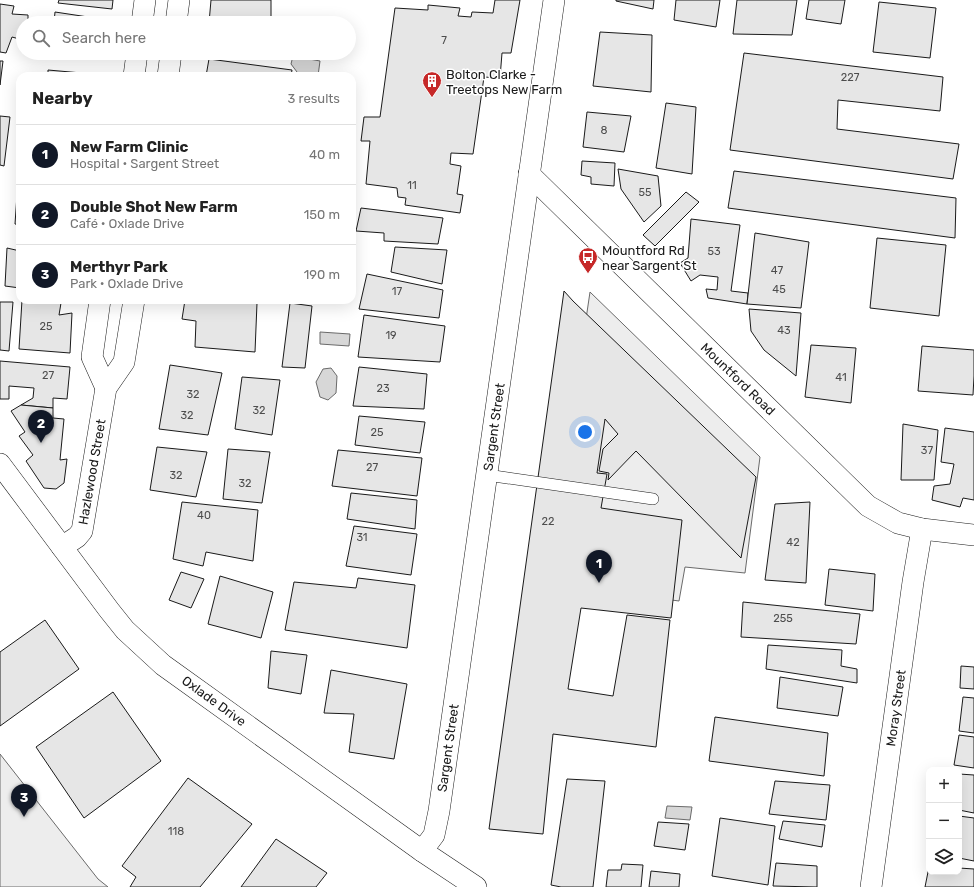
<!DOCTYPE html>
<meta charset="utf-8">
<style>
:root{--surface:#fff;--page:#f2f2f2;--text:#222;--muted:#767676;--line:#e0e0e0;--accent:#111827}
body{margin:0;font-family:Rubik,sans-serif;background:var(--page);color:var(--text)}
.controls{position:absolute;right:12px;bottom:12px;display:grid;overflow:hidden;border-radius:8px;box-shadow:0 4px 16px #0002}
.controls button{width:36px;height:36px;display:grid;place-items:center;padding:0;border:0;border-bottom:1px solid var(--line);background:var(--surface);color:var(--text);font:20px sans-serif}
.you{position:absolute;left:585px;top:432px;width:14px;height:14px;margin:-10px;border:3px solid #fff;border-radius:50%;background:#1a73e8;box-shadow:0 0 0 6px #1a73e833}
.badge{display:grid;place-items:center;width:26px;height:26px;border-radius:50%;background:var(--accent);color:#fff;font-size:13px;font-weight:700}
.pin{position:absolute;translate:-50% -33px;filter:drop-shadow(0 1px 2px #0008)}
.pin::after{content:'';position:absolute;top:21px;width:14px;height:12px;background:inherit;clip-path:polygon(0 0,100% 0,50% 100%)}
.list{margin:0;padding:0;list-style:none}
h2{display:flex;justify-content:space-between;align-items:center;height:52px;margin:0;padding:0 16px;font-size:17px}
h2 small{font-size:13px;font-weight:400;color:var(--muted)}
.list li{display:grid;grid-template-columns:26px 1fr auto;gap:12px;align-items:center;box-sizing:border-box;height:60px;padding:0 16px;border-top:1px solid var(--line)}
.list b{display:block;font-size:15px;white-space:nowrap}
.list p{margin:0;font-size:13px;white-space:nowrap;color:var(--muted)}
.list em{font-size:13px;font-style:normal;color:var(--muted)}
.icon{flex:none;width:22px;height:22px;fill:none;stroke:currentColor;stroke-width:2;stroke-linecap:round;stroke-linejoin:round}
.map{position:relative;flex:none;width:974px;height:887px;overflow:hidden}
.search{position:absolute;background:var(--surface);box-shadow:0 4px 16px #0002;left:16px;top:16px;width:340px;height:44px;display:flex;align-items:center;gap:10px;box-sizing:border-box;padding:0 14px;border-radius:22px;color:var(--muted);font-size:15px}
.panel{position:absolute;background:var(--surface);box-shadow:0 4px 16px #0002;left:16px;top:72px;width:340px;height:232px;border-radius:12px}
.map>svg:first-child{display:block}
.built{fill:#ededed;stroke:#6a6a6a}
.water{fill:#d7d7d7;stroke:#6a6a6a}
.building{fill:#e6e6e6;stroke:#1a1a1a}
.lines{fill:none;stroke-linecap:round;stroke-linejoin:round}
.lane-casing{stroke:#1a1a1a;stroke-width:12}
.street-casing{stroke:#1a1a1a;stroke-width:22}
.lane{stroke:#fff;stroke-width:11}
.street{stroke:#fff;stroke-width:21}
.labels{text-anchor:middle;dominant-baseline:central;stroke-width:3;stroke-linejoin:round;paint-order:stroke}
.number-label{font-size:11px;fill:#4d4d4d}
.poi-label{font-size:13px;fill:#1a1a1a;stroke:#fff;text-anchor:start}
.street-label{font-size:13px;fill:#1a1a1a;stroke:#fff}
</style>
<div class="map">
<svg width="974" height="887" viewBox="0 0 974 887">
<rect width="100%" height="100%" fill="#fff"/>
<g class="built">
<polygon points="590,292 760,457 745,573 685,567 679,601 547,583"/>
<polygon points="0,754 98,879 108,887 0,887"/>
</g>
<g class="water">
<polygon points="293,56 320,61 318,76 311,74 300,76 291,64"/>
<polygon points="320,332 350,334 349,346 320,344"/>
<polygon points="331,368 337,376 336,393 328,400 320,397 316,382 323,369"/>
<polygon points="667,806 692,807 690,820 665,818"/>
</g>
<g class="building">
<polygon points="59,0 113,0 112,9 58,3"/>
<polygon points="211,0 271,0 271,23 209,23"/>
<polygon points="495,0 520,0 511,53 502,53 500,78 484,77 473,154 451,153 450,164 461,166 457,194 463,195 460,213 405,205 406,198 398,197 397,188 366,184 370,141 361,141 364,117 380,117 395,8 428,10 428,5 460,8 458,16 471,17 472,12 493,13"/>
<polygon points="616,0 654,0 653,9 616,1"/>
<polygon points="676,0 720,0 716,27 674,20"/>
<polygon points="737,0 797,0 792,35 733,34"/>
<polygon points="809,0 845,0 841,24 806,19"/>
<polygon points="879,2 936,8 930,58 873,52"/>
<polygon points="0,4 14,6 12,14 28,15 28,23 23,23 23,40 12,37 6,53 0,52"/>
<polygon points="55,12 108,20 108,23 54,23"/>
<polygon points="600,32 652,35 651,92 593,86"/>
<polygon points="51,53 105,53 105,56 51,54"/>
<polygon points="744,53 943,77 940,111 838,100 837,129 959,144 953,179 730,150"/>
<polygon points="209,59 292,70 291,76 206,76"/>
<polygon points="0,61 3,61 0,85"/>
<polygon points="48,70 104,75 104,76 48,76"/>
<polygon points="666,103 696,107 692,174 656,168"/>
<polygon points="587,112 631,116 624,152 583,147"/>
<polygon points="0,116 10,117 4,166 0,165"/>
<polygon points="582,161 615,163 614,186 591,184 591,177 581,175"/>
<polygon points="618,169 658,176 661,206 644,222 621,189"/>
<polygon points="734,171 956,198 955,238 728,208"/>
<polygon points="18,180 20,180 20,225 15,224"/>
<polygon points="686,192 699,202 655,246 643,235"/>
<polygon points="361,208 443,218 438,244 384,241 384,233 356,231"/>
<polygon points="691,219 740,225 731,291 748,293 747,304 708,298 706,289 717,290 718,277 700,275 691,281 680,263 688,258"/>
<polygon points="755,233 809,242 801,308 747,304"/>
<polygon points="877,238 946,245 939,316 870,308"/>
<polygon points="395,247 447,250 442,284 391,272"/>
<polygon points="7,248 20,251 20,288 5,286"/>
<polygon points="367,274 443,290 439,318 359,309"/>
<polygon points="564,291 573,301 756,477 741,558 636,451 608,480 609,473 599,471 603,449 618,434 605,419 597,473 607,474 601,508 682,520 671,618 581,608 568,689 613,696 627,615 670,620 656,747 553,734 543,834 489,829"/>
<polygon points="22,300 61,303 59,315 72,313 70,353 19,349"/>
<polygon points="185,300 224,300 257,303 255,352 195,347 196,321 182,319"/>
<polygon points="0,302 13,302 9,351 0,350"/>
<polygon points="290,303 312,306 305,368 282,367"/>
<polygon points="749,309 801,313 796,376 764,350 751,331"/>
<polygon points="364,315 445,326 440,362 358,357"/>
<polygon points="811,345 856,348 851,403 805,397"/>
<polygon points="922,346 974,350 974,376 973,395 918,391"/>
<polygon points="0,361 70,367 67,399 53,398 53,408 21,405 33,398 34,388 9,386 9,399 0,399"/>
<polygon points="170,365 222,373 208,435 159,429"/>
<polygon points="359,367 427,374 424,409 353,406"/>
<polygon points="242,377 280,380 272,435 235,429"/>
<polygon points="21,405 53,408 53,418 64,419 60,460 67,459 64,483 56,489 44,488 26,461 33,455 19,436 25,432 11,411"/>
<polygon points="359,416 425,422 420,453 355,445"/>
<polygon points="903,424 938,430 934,480 901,480"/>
<polygon points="945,428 974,432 974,500 963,498 960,507 932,500 934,486 950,484 954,464 941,462"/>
<polygon points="157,447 207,452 196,497 150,490"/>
<polygon points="228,449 270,452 262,503 223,499"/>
<polygon points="338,450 422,458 417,496 332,486"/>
<polygon points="351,493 417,500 415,529 347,519"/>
<polygon points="182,502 258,510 253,561 206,552 203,566 173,559"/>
<polygon points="810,502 806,583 765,580 775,504"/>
<polygon points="354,526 417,534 411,575 346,566"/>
<polygon points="829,569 875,574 873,611 825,605"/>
<polygon points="181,572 204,579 191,608 169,600"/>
<polygon points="220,576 273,592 261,638 208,624"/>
<polygon points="358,578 415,585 407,648 285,630 294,582 356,588"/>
<polygon points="743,602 860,614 856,644 741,637"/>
<polygon points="45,620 79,669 0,726 0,652"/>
<polygon points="768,645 842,650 841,666 857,669 857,683 766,669"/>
<polygon points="271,651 307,655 301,694 268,688"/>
<polygon points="961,666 974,667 974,689 960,688"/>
<polygon points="331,670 407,684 394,759 349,752 354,714 324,713"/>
<polygon points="780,677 843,687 838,716 777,708"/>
<polygon points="113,692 161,761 84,818 36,747"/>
<polygon points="963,697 974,698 974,733 959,731"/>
<polygon points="715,717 828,733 824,776 709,761"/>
<polygon points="959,735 974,737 974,768 954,765"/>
<polygon points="959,774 974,775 974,813 959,810"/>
<polygon points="188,778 252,824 200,887 130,887 136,877 122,866"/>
<polygon points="567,779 605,781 593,887 561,887 551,885"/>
<polygon points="775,781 830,785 826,820 769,814"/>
<polygon points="959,816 974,818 974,861 959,858"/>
<polygon points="720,818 775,826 768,885 712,876"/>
<polygon points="783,821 825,825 822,847 779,839"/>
<polygon points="658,822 689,824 685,850 654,846"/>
<polygon points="276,839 327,873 316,887 241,887"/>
<polygon points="776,863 817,866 817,887 773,886"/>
<polygon points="622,864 643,865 641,887 606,887 608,870 621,870"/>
<polygon points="929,867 929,872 959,872 959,868 974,869 974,887 925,887"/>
<polygon points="651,871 680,874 679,887 649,887"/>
</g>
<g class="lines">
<g class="lane-casing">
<polyline id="lane" points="487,475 653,499"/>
</g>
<g class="street-casing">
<g id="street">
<polyline points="142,23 145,0"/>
<polyline points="176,23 179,0"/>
<polyline points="134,76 137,53"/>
<polyline points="168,76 171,53"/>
<polyline points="529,174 868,506 898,523 922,529 974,535"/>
<polyline points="100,300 92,357 106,388"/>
<polyline points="0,464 109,610 125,630 163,665 422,851 476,887"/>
<polyline points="62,547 77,537 82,531 106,388 124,362 134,300"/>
<polyline points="422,851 434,835 439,811 554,0"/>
<polyline points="871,887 913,582 922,529"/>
</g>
</g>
<use href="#lane" class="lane"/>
<use href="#street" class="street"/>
</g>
<defs>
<g id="building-pin" transform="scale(1)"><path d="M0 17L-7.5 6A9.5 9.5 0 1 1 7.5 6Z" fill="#c62828" stroke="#fff"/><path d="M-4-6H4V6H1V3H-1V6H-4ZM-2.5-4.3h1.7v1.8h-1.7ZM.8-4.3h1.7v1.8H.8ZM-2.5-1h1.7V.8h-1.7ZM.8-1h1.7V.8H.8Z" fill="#fff"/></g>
<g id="bus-pin" transform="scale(1)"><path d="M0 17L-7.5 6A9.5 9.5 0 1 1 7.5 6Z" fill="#c62828" stroke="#fff"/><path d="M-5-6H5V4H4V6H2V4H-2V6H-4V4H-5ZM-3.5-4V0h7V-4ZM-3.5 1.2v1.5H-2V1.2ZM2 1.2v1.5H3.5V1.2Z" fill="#fff"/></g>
</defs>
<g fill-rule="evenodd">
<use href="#building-pin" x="432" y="81"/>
<use href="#bus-pin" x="588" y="257"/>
</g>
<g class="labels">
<g class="number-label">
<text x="444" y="40">7</text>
<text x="850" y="77">227</text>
<text x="604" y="130">8</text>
<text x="412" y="185">11</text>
<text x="645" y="192">55</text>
<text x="714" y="251">53</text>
<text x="777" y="270">47</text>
<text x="779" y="289">45</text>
<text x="397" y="291">17</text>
<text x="46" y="326">25</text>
<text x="784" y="330">43</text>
<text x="391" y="335">19</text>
<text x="48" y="375">27</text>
<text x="841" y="377">41</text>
<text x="383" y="388">23</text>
<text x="193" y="394">32</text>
<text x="259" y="410">32</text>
<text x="187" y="415">32</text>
<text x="377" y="432">25</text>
<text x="927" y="450">37</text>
<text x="372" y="467">27</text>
<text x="176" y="475">32</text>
<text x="245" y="483">32</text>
<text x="204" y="515">40</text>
<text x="548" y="521">22</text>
<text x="362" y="537">31</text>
<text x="793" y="542">42</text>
<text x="783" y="618">255</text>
<text x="176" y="831">118</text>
</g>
<g class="poi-label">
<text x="446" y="74">Bolton Clarke -<tspan x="446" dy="15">Treetops New Farm</tspan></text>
<text x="602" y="250">Mountford Rd<tspan x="602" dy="15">near Sargent St</tspan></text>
</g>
<g class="street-label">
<text transform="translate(738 379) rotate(44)">Mountford Road</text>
<text transform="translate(494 427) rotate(-82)">Sargent Street</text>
<text transform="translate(92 472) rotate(-80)">Hazlewood Street</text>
<text transform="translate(214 701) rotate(36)">Oxlade Drive</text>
<text transform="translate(896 708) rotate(-82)">Moray Street</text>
<text transform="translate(448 748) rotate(-82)">Sargent Street</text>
</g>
</g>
</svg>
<div class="controls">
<button>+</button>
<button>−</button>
<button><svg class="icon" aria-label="layers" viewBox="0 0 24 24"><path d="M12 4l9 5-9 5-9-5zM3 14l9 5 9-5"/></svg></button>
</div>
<div class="you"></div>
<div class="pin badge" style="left:599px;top:583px">1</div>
<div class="pin badge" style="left:41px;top:443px">2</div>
<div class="pin badge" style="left:24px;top:817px">3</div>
<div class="search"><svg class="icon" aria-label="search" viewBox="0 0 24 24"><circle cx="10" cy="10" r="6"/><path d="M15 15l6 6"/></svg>Search here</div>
<section class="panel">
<h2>Nearby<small>3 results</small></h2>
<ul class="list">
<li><span class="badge">1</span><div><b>New Farm Clinic</b><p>Hospital · Sargent Street</p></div><em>40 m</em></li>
<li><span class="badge">2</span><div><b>Double Shot New Farm</b><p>Café · Oxlade Drive</p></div><em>150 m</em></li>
<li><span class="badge">3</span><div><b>Merthyr Park</b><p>Park · Oxlade Drive</p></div><em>190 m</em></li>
</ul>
</section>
</div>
